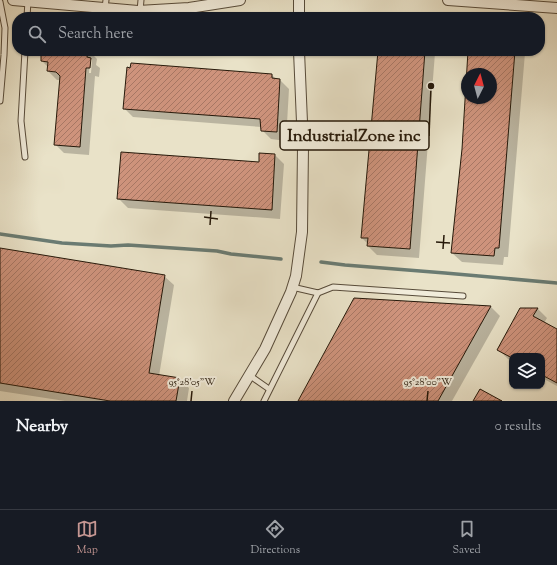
<!DOCTYPE html>
<meta charset="utf-8">
<style>
:root{--surface:#171b24;--page:#20242c;--text:#f1f3f6;--muted:#9ea1a6;--line:#363941;--accent:#c59692}
body{margin:0;font-family:"Sorts Mill Goudy",serif;background:var(--page);color:var(--text)}
.controls{position:absolute;right:12px;bottom:12px;display:grid;overflow:hidden;border-radius:8px;box-shadow:0 1px 3px #0004}
.controls button{width:36px;height:36px;display:grid;place-items:center;padding:0;border:0;border-bottom:1px solid var(--line);background:var(--surface);color:var(--text);font:20px sans-serif}
.compass{position:absolute;left:461px;top:68px;width:36px;height:36px;border-radius:50%;background:var(--surface);box-shadow:0 1px 3px #0004;rotate:6deg}
.list{margin:0;padding:0;list-style:none}
h2{display:flex;justify-content:space-between;align-items:center;height:52px;margin:0;padding:0 16px;font-size:17px}
h2 small{font-size:13px;font-weight:400;color:var(--muted)}
.icon{flex:none;width:22px;height:22px;fill:none;stroke:currentColor;stroke-width:2;stroke-linecap:round;stroke-linejoin:round}
.map{position:relative;flex:none;width:557px;height:401px;overflow:hidden}
.search{position:absolute;background:var(--surface);box-shadow:0 1px 3px #0004;left:12px;right:12px;top:12px;height:44px;display:flex;align-items:center;gap:10px;box-sizing:border-box;padding:0 14px;border-radius:16px;color:var(--muted);font-size:15px}
.sheet{height:108px;background:var(--surface)}
nav{display:flex;justify-content:space-around;align-items:center;box-sizing:border-box;height:56px;border-top:1px solid var(--line);background:var(--surface);font-size:11px;color:var(--muted)}
nav a{display:grid;justify-items:center;gap:2px}
nav .on{color:var(--accent)}
.map>svg:first-child{display:block}
.shadow{fill:#0003;fill-rule:evenodd}
.lines{fill:none;stroke-linecap:round;stroke-linejoin:round}
.stream{stroke:#6a7b72;stroke-width:3.5}
.building{fill:url(#building-hatch);stroke:#26190a;fill-rule:evenodd}
.service-casing{stroke:#574b3a;stroke-width:7}
.minor-casing{stroke:#574b3a;stroke-width:12}
.service{stroke:#f1ecdb;stroke-width:5}
.minor{stroke:#f1ecdb;stroke-width:10}
.ticks{fill:none;stroke:#26190a;stroke-width:1.5}
.ticks-label{font-size:10px;text-anchor:middle;fill:#26190a;stroke:#f1ecdb;stroke-width:4;stroke-linejoin:round;paint-order:stroke}
.leader{fill:none;stroke:#26190a;stroke-width:1.5}
.callout-dot{fill:#26190a;stroke:#f1ecdb;stroke-width:1.5}
.callout{fill:#f1ecdb;stroke:#26190a;stroke-width:1.5}
.callout-label{font-size:17px;text-anchor:middle;font-weight:bold;fill:#26190a}
</style>
<div class="map">
<svg width="557" height="401" viewBox="0 0 557 401">
<defs>
<pattern id="building-hatch" width="6" height="6" patternUnits="userSpaceOnUse"><rect width="6" height="6" fill="#ce937c"/><path d="M-1 1l2-2M0 6l6-6M5 7l2-2" fill="none" stroke="#a77764"/></pattern>
</defs>
<rect width="100%" height="100%" fill="#e9e2c8"/>
<filter id="stains"><feTurbulence type="fractalNoise" baseFrequency=".005" numOctaves="4"/><feColorMatrix values="0 0 0 0 .2 0 0 0 0 .09 0 0 0 0 .02 0 0 0 .5 -.17"/></filter>
<radialGradient id="worn" r=".72"><stop offset=".6" stop-color="#630" stop-opacity="0"/><stop offset="1" stop-color="#630" stop-opacity=".3"/></radialGradient>
<g class="shadow">
<path d="M50,51H89L97,59L96,65L100,68L99,77L95,76L89,155L64,153L55,144L60,80H57L48,71V67L42,61L49,56ZM90,58L92,60L91,73H89Z"/>
<polygon points="379,51 446,51 445,53 435,53 419,258 377,255 368,246 368,244 362,238"/>
<polygon points="465,51 522,51 525,53 508,257 504,257 503,265 462,262 452,253 463,149 467,80 467,98 491,98 491,74 467,74 468,55"/>
<polygon points="272,75 277,80 280,80 289,89 286,141 271,139 262,130 262,127 133,117 124,108"/>
<polygon points="275,155 284,164 280,219 128,208 118,198 260,163"/>
<polygon points="0,249 164,276 174,285 159,376 179,379 189,388 187,401 65,401 0,391"/>
<polygon points="354,299 491,307 500,316 452,401 299,401"/>
<polygon points="521,309 538,309 547,318 544,323 557,330 557,386 542,378 542,356 512,356 512,361 508,359 498,349"/>
</g>
<g class="lines">
<g class="stream">
<polyline points="0,234 62,243 111,246 128,245 173,248 217,251 231,254 281,259"/>
<polyline points="321,262 345,265 445,273 557,283"/>
</g>
</g>
<g class="building">
<polygon points="49,51 88,51 87,57 91,58 90,68 86,68 80,147 54,145 60,76 56,72 47,71 48,62 41,61 41,54 48,54"/>
<polygon points="378,51 425,51 410,249 367,246 368,238 361,238"/>
<path d="M468,51H515L499,248H495L494,256L451,253L462,149ZM467,74H491V98H467Z"/>
<polygon points="131,63 272,74 272,78 280,79 277,132 261,131 260,119 123,109 127,67 130,68"/>
<polygon points="121,152 259,162 259,153 275,154 272,210 117,199"/>
<polygon points="0,248 165,275 149,373 180,378 176,401 110,401 0,383"/>
<polygon points="354,298 491,306 438,401 298,401"/>
<polygon points="520,308 538,308 533,316 557,329 557,383 542,375 542,356 512,356 512,358 497,350"/>
<polygon points="480,389 502,401 473,401"/>
</g>
<g class="lines">
<g class="service-casing">
<g id="service">
<polyline points="0,2 5,28 4,55 0,101"/>
<polyline points="105,8 106,0"/>
<polyline points="140,11 141,0"/>
<polyline points="27,17 28,1"/>
<polyline points="25,157 21,121 25,51"/>
<polyline points="292,287 318,293 333,287 463,296"/>
<polyline points="249,375 269,389"/>
<polyline points="264,401 318,293"/>
</g>
</g>
<g class="minor-casing">
<g id="minor">
<polyline points="13,0 138,11 189,8 240,0"/>
<polyline points="448,0 557,8"/>
<polyline points="299,17 299,0"/>
<polyline points="234,401 265,349 291,292 296,276 302,232 303,146 299,51"/>
</g>
</g>
<use href="#service" class="service"/>
<use href="#minor" class="minor"/>
</g>
<path class="ticks" d="M204,217L218,219M210,225L211,211M436,242L450,243M443,249L444,235M191,401L192,391M427,401L428,391"/>
<g class="ticks-label">
<text x="192" y="385">95°28'05"W</text>
<text x="428" y="385">95°28'00"W</text>
</g>
<path class="leader" d="M431 86L429 136"/>
<circle class="callout-dot" cx="431" cy="86" r="4"/>
<rect class="callout" x="280" y="121" width="149" height="29" rx="4"/>
<g class="callout-label">
<text x="354" y="141">IndustrialZone inc</text>
</g>
<rect width="100%" height="100%" filter="url(#stains)"/>
<rect width="100%" height="100%" fill="url(#worn)"/>
</svg>
<div class="controls">
<button><svg class="icon" aria-label="layers" viewBox="0 0 24 24"><path d="M12 4l9 5-9 5-9-5zM3 14l9 5 9-5"/></svg></button>
</div>
<svg class="compass" viewBox="-18 -18 36 36"><path d="M0-13l5 13h-10z" fill="#e53935"/><path d="M0 13l5-13h-10z" fill="#9ea1a6"/></svg>
<div class="search"><svg class="icon" aria-label="search" viewBox="0 0 24 24"><circle cx="10" cy="10" r="6"/><path d="M15 15l6 6"/></svg>Search here</div>
</div>
<section class="sheet">
<h2>Nearby<small>0 results</small></h2>
<ul class="list">
</ul>
</section>
<nav>
<a class="on"><svg class="icon" aria-label="map" viewBox="0 0 24 24"><path d="M3 6l6-2 6 2 6-2v14l-6 2-6-2-6 2zM9 4v14M15 6v14"/></svg>Map</a>
<a><svg class="icon" aria-label="directions" viewBox="0 0 24 24"><path d="M12 3l9 9-9 9-9-9zM9 14v-3h6M13 9l2 2-2 2"/></svg>Directions</a>
<a><svg class="icon" aria-label="saved" viewBox="0 0 24 24"><path d="M7 4h10v16l-5-4-5 4z"/></svg>Saved</a>
</nav>
